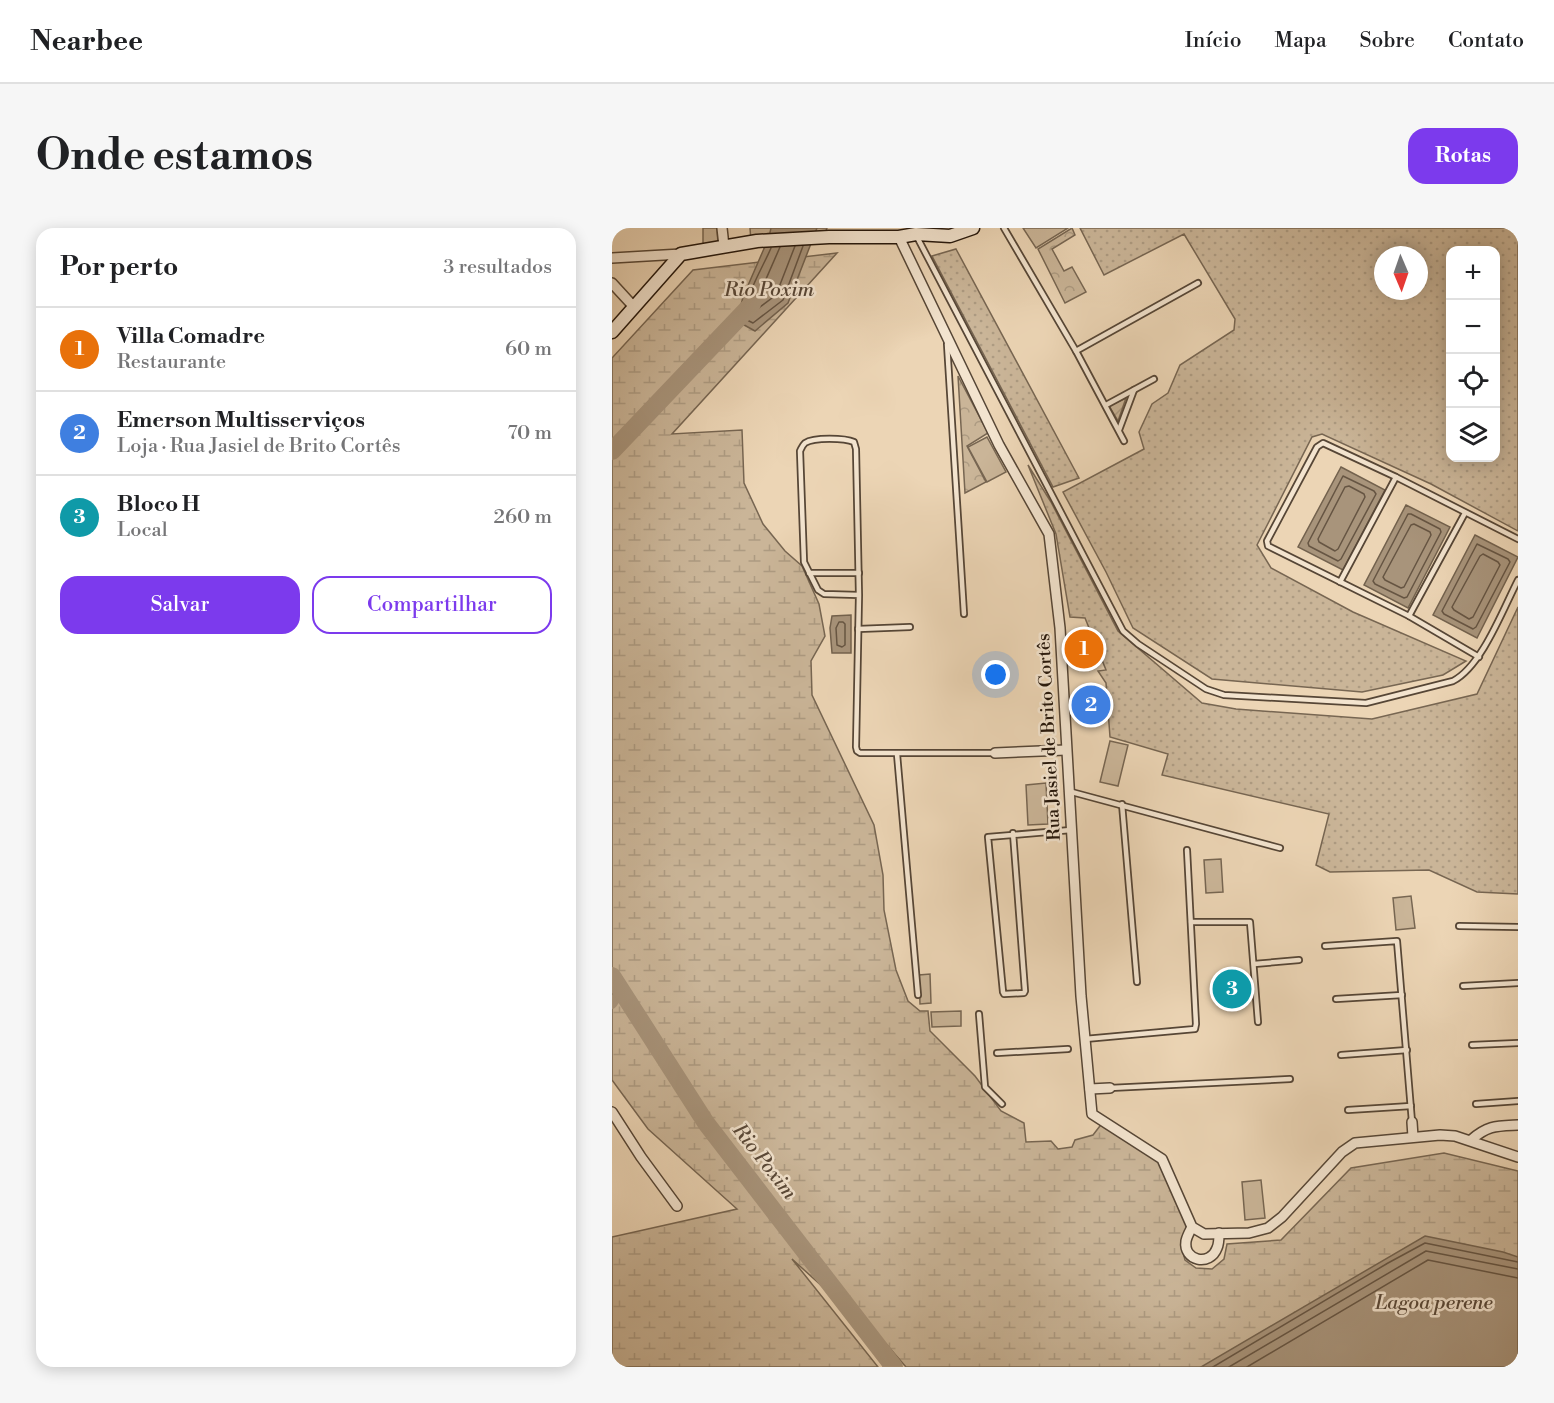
<!DOCTYPE html>
<html lang="pt">
<meta charset="utf-8">
<style>
:root{--surface:#fff;--page:#f6f6f6;--text:#202124;--muted:#757577;--line:#e0e0e0;--accent:#7c3aed}
body{margin:0;font-family:"Libre Bodoni",serif;background:var(--page);color:var(--text)}
.controls{position:absolute;right:18px;top:18px;display:grid;overflow:hidden;border-radius:12px;box-shadow:0 3px 15px #0003}
.controls button{width:54px;height:54px;display:grid;place-items:center;padding:0;border:0;border-bottom:2px solid var(--line);background:var(--surface);color:var(--text);font:30px sans-serif}
.compass{position:absolute;left:762px;top:18px;width:54px;height:54px;border-radius:50%;background:var(--surface);box-shadow:0 3px 15px #0003;rotate:178deg}
.you{position:absolute;left:384px;top:447px;width:21px;height:21px;margin:-15px;border:4px solid #fff;border-radius:50%;background:#1a73e8;box-shadow:0 0 0 9px #1a73e833}
.badge{display:grid;place-items:center;width:39px;height:39px;border-radius:50%;background:var(--accent);color:#fff;font-size:20px;font-weight:700}
.pin{position:absolute;translate:-50% -50%;border:3px solid #fff;box-shadow:0 2px 6px #0006}
.list{margin:0;padding:0;list-style:none}
h2{display:flex;justify-content:space-between;align-items:center;height:78px;margin:0;padding:0 24px;font-size:26px}
h2 small{font-size:20px;font-weight:400;color:var(--muted)}
.list li{display:grid;grid-template-columns:39px 1fr auto;gap:18px;align-items:center;box-sizing:border-box;height:84px;padding:0 24px;border-top:2px solid var(--line)}
.list b{display:block;font-size:22px;white-space:nowrap}
.list p{margin:0;font-size:20px;white-space:nowrap;color:var(--muted)}
.list em{font-size:20px;font-style:normal;color:var(--muted)}
.actions{display:flex;gap:12px;padding:18px 24px}
.actions a{flex:1;padding:14px 0;border:2px solid var(--accent);border-radius:18px;text-align:center;font-size:21px;color:var(--accent)}
.actions .main{background:var(--accent);color:#fff}
.icon{flex:none;width:33px;height:33px;fill:none;stroke:currentColor;stroke-width:2;stroke-linecap:round;stroke-linejoin:round}
.map{position:relative;flex:none;width:906px;height:1139px;overflow:hidden;border-radius:18px}
header{display:flex;align-items:center;gap:36px;box-sizing:border-box;height:84px;padding:0 30px;background:var(--surface);border-bottom:2px solid var(--line)}
header strong{font-size:28px}
nav{display:flex;gap:33px;margin-inline-start:auto;font-size:21px}
.intro{display:flex;align-items:center;justify-content:space-between;box-sizing:border-box;height:144px;padding:0 36px}
h1{margin:0;font-size:42px}
.button{padding:15px 27px;border-radius:18px;background:var(--accent);color:#fff;font-size:21px;font-weight:700}
main{display:flex;gap:36px;padding:0 36px}
aside{flex:1;background:var(--surface);border-radius:18px;box-shadow:0 3px 15px #0003}
.map>svg:first-child{display:block}
.grass{fill:url(#grass-dots);stroke:#776652;stroke-width:1.5;fill-rule:evenodd}
.forest{fill:url(#forest-crowns);stroke:#776652;stroke-width:1.5}
.wetland{fill:url(#wetland-marsh);stroke:#776652;stroke-width:1.5}
.garden{fill:url(#garden-furrows);stroke:#776652;stroke-width:1.5}
.pitch{fill:#cab598;stroke:#776652;stroke-width:1.5}
.water{fill:#a8947b;stroke:#73624e;stroke-width:1.5}
.lines{fill:none;stroke-linecap:round;stroke-linejoin:round}
.shore{stroke:#665543;stroke-width:1.5}
.stream{stroke:#73624e;stroke-width:3}
.canal{stroke:#a8947b;stroke-width:10}
.river{stroke:#a8947b;stroke-width:18}
.lane-casing{stroke:#564636;stroke-width:8}
.street-casing{stroke:#564636;stroke-width:12}
.secondary-casing{stroke:#24160b;stroke-width:15}
.lane{stroke:#f3e4cf;stroke-width:4.5}
.street{stroke:#f3e4cf;stroke-width:9}
.secondary{stroke:#f3e4cf;stroke-width:12}
.labels{text-anchor:middle;dominant-baseline:central;stroke-width:5;stroke-linejoin:round;paint-order:stroke}
.street-label{font-size:18px;fill:#24160b;stroke:#f3e4cf}
.water-label{font-size:20px;font-style:italic;fill:#594838;stroke:#f3e4cf}
</style>
<header>
<strong>Nearbee</strong>
<nav><a>Início</a><a>Mapa</a><a>Sobre</a><a>Contato</a></nav>
</header>
<div class="intro"><h1>Onde estamos</h1><a class="button">Rotas</a></div>
<main>
<aside>
<h2>Por perto<small>3 resultados</small></h2>
<ul class="list">
<li><span class="badge" style="background:#e8710a">1</span><div><b>Villa Comadre</b><p>Restaurante</p></div><em>60 m</em></li>
<li><span class="badge" style="background:#3f7fe0">2</span><div><b>Emerson Multisserviços</b><p>Loja · Rua Jasiel de Brito Cortês</p></div><em>70 m</em></li>
<li><span class="badge" style="background:#0f9aa8">3</span><div><b>Bloco H</b><p>Local</p></div><em>260 m</em></li>
</ul>
<div class="actions"><a class="main">Salvar</a><a>Compartilhar</a></div>
</aside>
<div class="map">
<svg width="906" height="1139" viewBox="0 0 906 1139">
<defs>
<pattern id="grass-dots" width="8" height="8" patternUnits="userSpaceOnUse" patternTransform="scale(1.5)"><rect width="8" height="8" fill="#cab598"/><path d="M2 2h.1M6 6h.1" fill="none" stroke="#ad9b82" stroke-width="1.8" stroke-linecap="round"/></pattern>
<pattern id="forest-crowns" width="20" height="18" patternUnits="userSpaceOnUse" patternTransform="scale(1.5)"><rect width="20" height="18" fill="#cab598"/><path d="M2 6a3 3 0 1 1 6 0M12 15a3 3 0 1 1 6 0" fill="none" stroke="#ad9b82"/></pattern>
<pattern id="wetland-marsh" width="20" height="14" patternUnits="userSpaceOnUse" patternTransform="scale(1.5)"><rect width="20" height="14" fill="#cab598"/><path d="M1 5h8M5 5V1M11 12h8M15 12V8" fill="none" stroke="#ad9b82"/></pattern>
<pattern id="garden-furrows" width="10" height="10" patternUnits="userSpaceOnUse" patternTransform="scale(1.5)"><rect width="10" height="10" fill="#cab598"/><path d="M-1 1l2-2M0 10L10 0M9 11l2-2" fill="none" stroke="#ad9b82"/></pattern>
</defs>
<rect width="100%" height="100%" fill="#ecd5b5"/>
<filter id="stains"><feTurbulence type="fractalNoise" baseFrequency=".00333" numOctaves="4"/><feColorMatrix values="0 0 0 0 .2 0 0 0 0 .09 0 0 0 0 .02 0 0 0 .5 -.17"/></filter>
<radialGradient id="worn" r=".72"><stop offset=".6" stop-color="#630" stop-opacity="0"/><stop offset="1" stop-color="#630" stop-opacity=".3"/></radialGradient>
<g class="grass">
<path d="M468,0H906V303L819,256L710,206L700,209L645,317L659,340L741,384L854,433L831,447L750,464L600,451L521,400L494,344L451,264L532,221L527,204L540,176L556,165L568,137L622,102L623,91L572,6L492,47ZM884,22V230H838V22ZM771,27H807V63H771Z"/>
<polygon points="344,21 467,250 441,259 320,28"/>
<polygon points="416,237 439,274 506,403 590,475 624,481 760,491 865,466 906,379 906,666 865,664 817,642 718,644 704,637 717,586 550,547 556,526 498,509 494,455 486,443 494,442 473,390 458,389 444,306"/>
</g>
<g class="forest">
<polygon points="138,0 215,0 214,3 139,14"/>
<polygon points="460,0 463,7 440,21 452,43 460,39 474,64 453,75 426,21"/>
<polygon points="346,148 376,205 355,218 374,254 353,265"/>
</g>
<polygon class="wetland" points="225,25 60,206 130,202 132,255 151,296 173,323 190,338 207,376 213,408 199,433 200,467 262,597 271,647 272,682 284,742 296,773 308,783 316,783 318,803 363,848 389,883 412,895 414,914 439,913 446,921 460,919 463,912 481,907 491,894 554,938 576,1001 569,1016 573,1032 584,1040 600,1041 612,1031 615,1016 669,1012 739,940 832,925 906,943 906,1139 294,1139 275,1117 180,1031 266,1139 0,1139 0,1009 125,981 36,901 0,852 0,130 81,42"/>
<polygon class="garden" points="514,170 506,193 497,178"/>
<g class="pitch">
<polygon points="91,0 105,0 106,16 91,16"/>
<polygon points="411,0 456,0 424,20"/>
<polygon points="375,209 394,244 375,254 356,219"/>
<polygon points="498,513 516,517 506,558 488,554"/>
<polygon points="434,555 436,596 416,597 414,557"/>
<polygon points="609,631 611,664 594,665 592,632"/>
<polygon points="799,668 803,700 784,702 781,670"/>
<polygon points="318,746 319,775 308,776 307,747"/>
<polygon points="349,783 349,798 320,799 319,784"/>
<polygon points="649,952 653,990 633,992 630,954"/>
</g>
<g class="water">
<polygon points="159,0 205,0 176,75 143,103 125,93 131,69 157,9"/>
<polygon points="729,239 773,262 731,342 686,319"/>
<polygon points="794,277 838,299 796,380 752,357"/>
<polygon points="863,307 906,329 865,410 821,387"/>
<polygon points="239,387 239,425 220,425 218,400 220,388"/>
<polygon points="813,1008 891,1024 906,1029 906,1139 589,1139"/>
</g>
<g class="lines">
<g class="shore">
<polyline points="168,19 144,74 142,79 144,82 164,67 183,18"/>
<path d="M159,20C152,37 130,73 133,91L141,95L171,72L191,18"/>
<polygon points="731,248 762,263 764,266 729,331 726,333 697,318 696,315"/>
<polygon points="737,258 752,266 753,269 726,321 723,323 707,314 706,311 733,259"/>
<polygon points="796,286 799,286 828,301 829,304 795,369 792,370 763,356 761,353"/>
<polygon points="802,296 818,304 819,307 792,359 789,360 773,352 771,349 799,297"/>
<polygon points="865,316 896,331 898,334 864,399 861,401 832,386 830,383"/>
<polygon points="871,326 886,334 888,337 861,389 857,391 842,382 840,379 868,328"/>
<polygon points="227,394 231,394 233,396 233,417 230,419 225,417 224,400"/>
<polyline points="601,1139 776,1035 813,1015 906,1034"/>
<polyline points="617,1139 814,1023 906,1041"/>
<polyline points="635,1139 816,1032 906,1050"/>
</g>
<polyline class="stream" points="272,1139 278,1135"/>
<polyline class="canal" points="0,776 9,763"/>
<g class="river">
<polyline points="0,223 140,76"/>
<polyline points="0,748 94,895 282,1139"/>
</g>
<g class="lane-casing">
<g id="lane">
<polyline points="392,0 464,123 512,213"/>
<path d="M304,7L511,403L526,416L594,461L612,467L754,475L841,453C870,438 891,381 906,352"/>
<polyline points="335,116 352,386"/>
<polyline points="464,123 586,55"/>
<polyline points="494,177 542,151"/>
<polyline points="507,202 522,162"/>
<polyline points="197,345 247,345"/>
<polyline points="728,354 784,249"/>
<path d="M247,367L212,366L206,362L192,334L188,223C190,219 190,218 193,215C202,209 233,210 242,214L244,221L247,367L244,519L245,523L248,525H383"/>
<polyline points="797,388 853,285"/>
<polyline points="246,401 298,399"/>
<polyline points="867,429 797,388 656,318 655,313 705,219 711,215 784,249 906,311"/>
<polyline points="285,526 306,767"/>
<polyline points="456,563 668,620"/>
<polyline points="510,576 525,754"/>
<polyline points="401,605 413,763 412,765 392,766 391,764 376,609 459,602"/>
<polyline points="579,694 638,694 646,794"/>
<polyline points="847,698 906,699"/>
<polyline points="713,718 785,713 800,894"/>
<polyline points="642,736 687,732"/>
<polyline points="851,758 906,755"/>
<polyline points="724,771 790,767"/>
<polyline points="367,786 373,859 390,876"/>
<polyline points="473,811 583,801 584,796 575,622"/>
<polyline points="860,817 906,815"/>
<polyline points="385,825 456,821"/>
<polyline points="729,827 795,822"/>
<polyline points="498,860 678,851"/>
<polyline points="864,876 906,873"/>
<polyline points="736,882 799,878"/>
</g>
</g>
<g class="street-casing">
<g id="street">
<polyline points="110,0 112,18"/>
<polyline points="287,9 387,217 437,306 448,400 469,768 480,886 550,931 580,999 592,1006 637,1005 656,1000 670,989 730,924 743,915 828,907 843,908 906,929"/>
<polyline points="0,30 69,26"/>
<polyline points="0,55 22,79"/>
<polyline points="383,525 454,522"/>
<polyline points="478,861 498,860"/>
<polyline points="0,884 29,929 65,978"/>
<polyline points="800,894 801,909"/>
<path d="M859,912C876,897 885,898 906,897"/>
<path d="M580,999C578,1003 575,1008 574,1013C571,1033 598,1039 605,1020C607,1016 607,1010 607,1005"/>
</g>
</g>
<g class="secondary-casing">
<polyline id="secondary" points="0,104 69,26 145,13 217,9 287,9 304,6 338,8 361,0"/>
</g>
<use href="#lane" class="lane"/>
<use href="#street" class="street"/>
<use href="#secondary" class="secondary"/>
</g>
<g class="labels">
<g class="street-label">
<text transform="translate(437 509) rotate(-93)">Rua Jasiel de Brito Cortês</text>
</g>
<g class="water-label">
<text x="157" y="62">Rio Poxim</text>
<text transform="translate(152 934) rotate(52)">Rio Poxim</text>
<text x="822" y="1075">Lagoa perene</text>
</g>
</g>
<rect width="100%" height="100%" filter="url(#stains)"/>
<rect width="100%" height="100%" fill="url(#worn)"/>
</svg>
<div class="controls">
<button>+</button>
<button>−</button>
<button><svg class="icon" aria-label="locate" viewBox="0 0 24 24"><circle cx="12" cy="12" r="6"/><path d="M12 2v4M12 18v4M2 12h4M18 12h4"/></svg></button>
<button><svg class="icon" aria-label="layers" viewBox="0 0 24 24"><path d="M12 4l9 5-9 5-9-5zM3 14l9 5 9-5"/></svg></button>
</div>
<svg class="compass" viewBox="-18 -18 36 36"><path d="M0-13l5 13h-10z" fill="#e53935"/><path d="M0 13l5-13h-10z" fill="#757577"/></svg>
<div class="you"></div>
<div class="pin badge" style="left:472px;top:421px;background:#e8710a">1</div>
<div class="pin badge" style="left:479px;top:477px;background:#3f7fe0">2</div>
<div class="pin badge" style="left:620px;top:761px;background:#0f9aa8">3</div>
</div>
</main>
